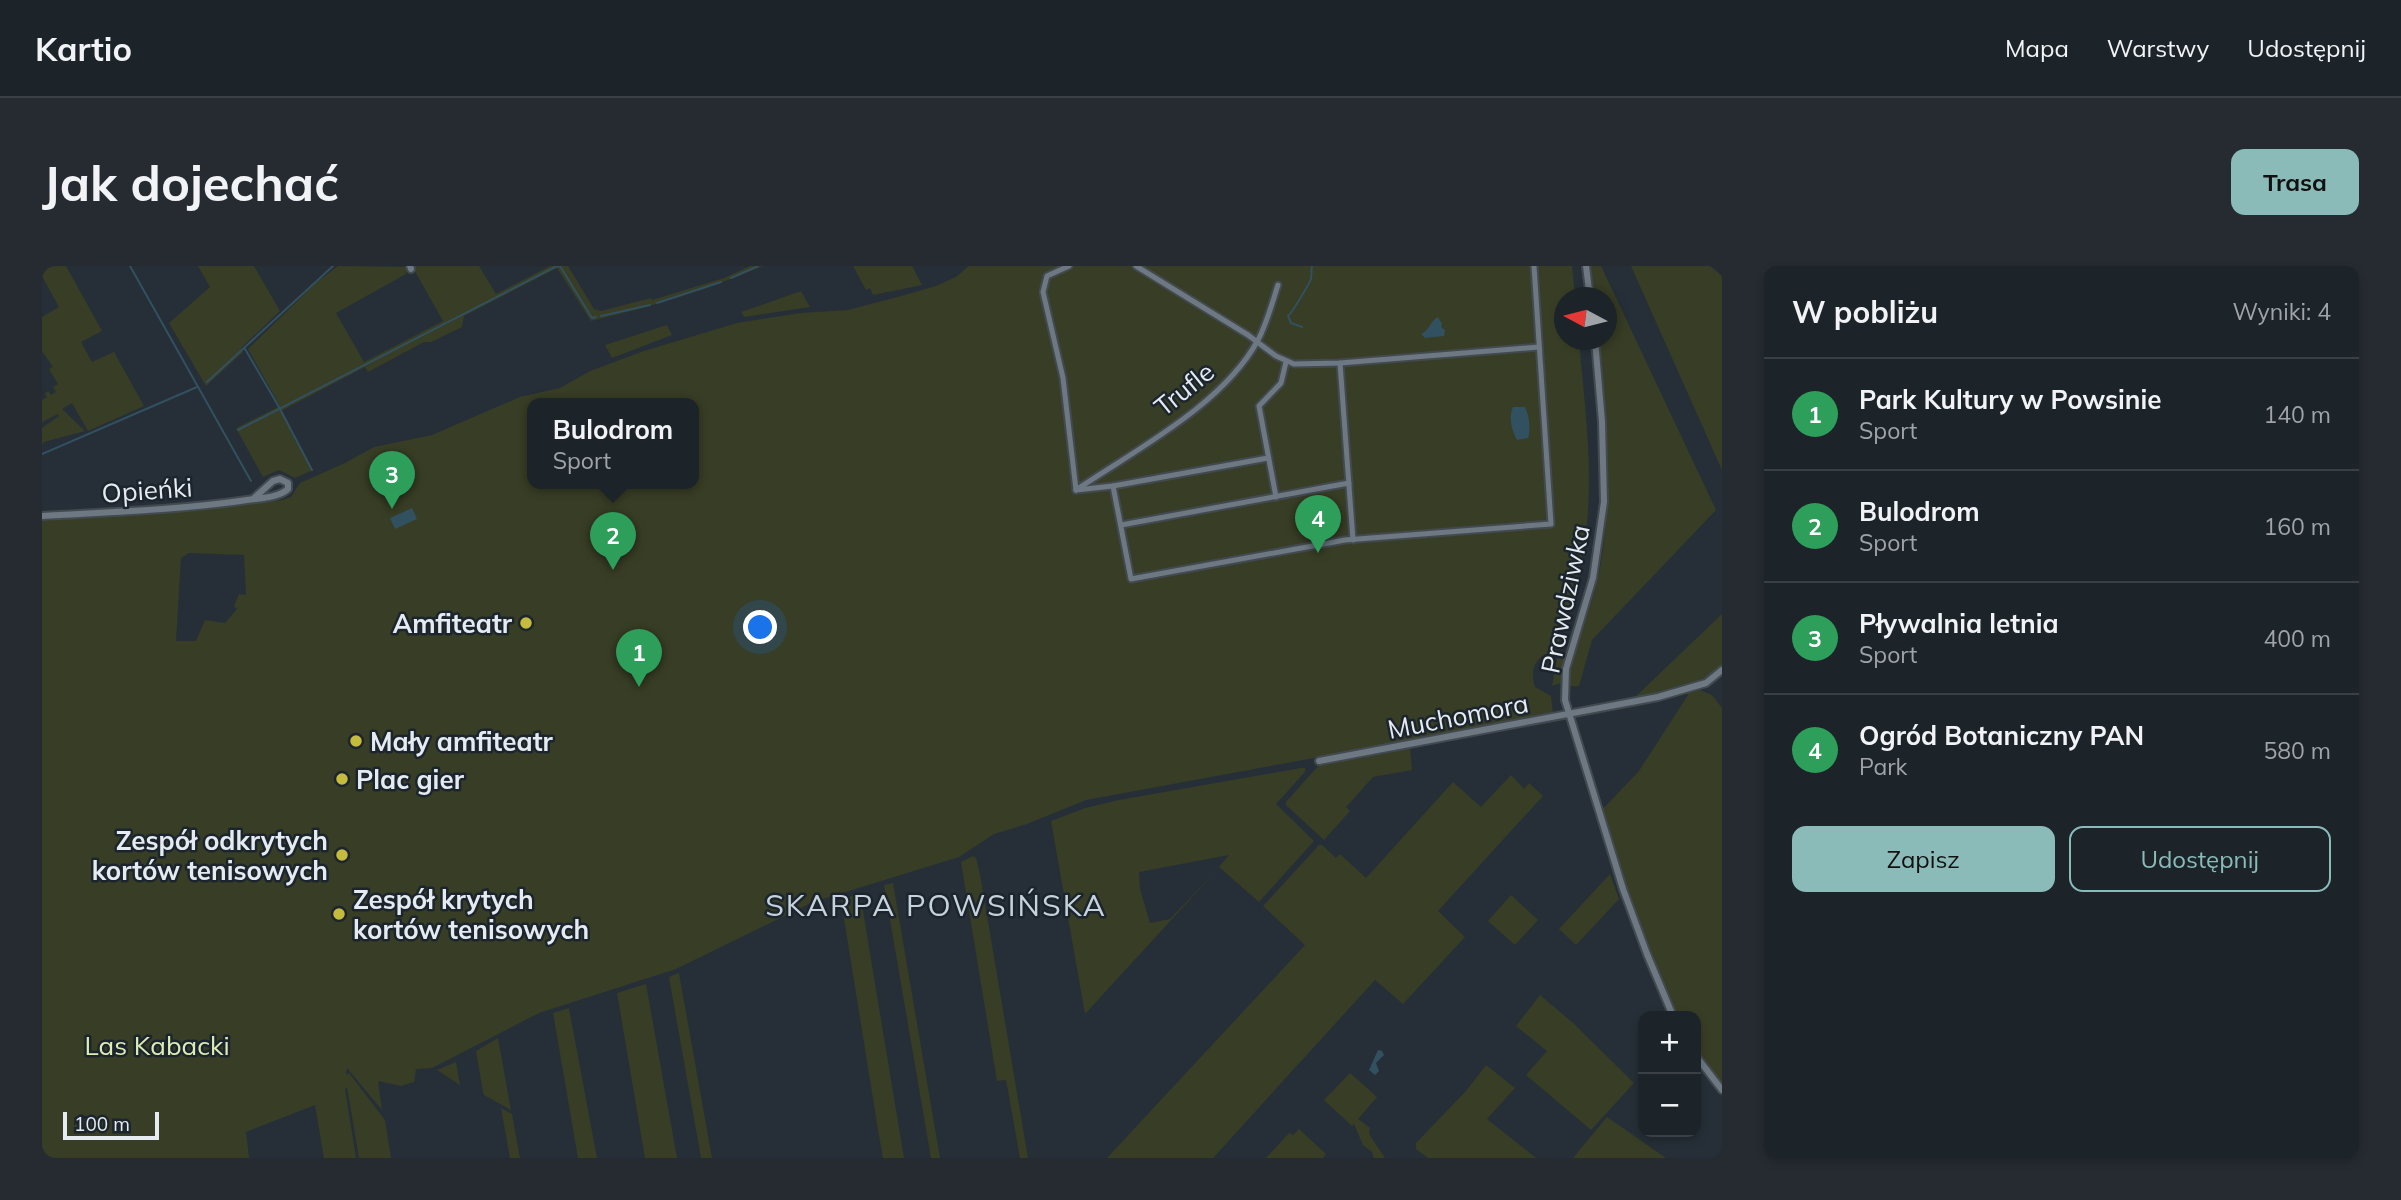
<!DOCTYPE html>
<html lang="pl">
<meta charset="utf-8">
<style>
:root{--surface:#1c2329;--page:#252b31;--text:#f1f3f6;--muted:#a0a4a8;--line:#3a4046;--accent:#8bbbb9}
body{margin:0;font-family:Mulish,sans-serif;background:var(--page);color:var(--text)}
.controls{position:absolute;right:21px;bottom:21px;display:grid;overflow:hidden;border-radius:14px;box-shadow:0 4px 10px #0003}
.controls button{width:63px;height:63px;display:grid;place-items:center;padding:0;border:0;border-bottom:2px solid var(--line);background:var(--surface);color:var(--text);font:35px sans-serif}
.compass{position:absolute;left:1512px;top:21px;width:63px;height:63px;border-radius:50%;background:var(--surface);box-shadow:0 4px 10px #0003;rotate:277deg}
.scale{position:absolute;left:21px;bottom:18px;width:96px;box-sizing:border-box;padding-left:7px;border:4px solid #e5ebf0;border-top:0;font-size:19px;line-height:24px;white-space:nowrap;color:#e5ebf0;-webkit-text-stroke:5px #1c252d;paint-order:stroke}
.you{position:absolute;left:719px;top:362px;width:24px;height:24px;margin:-18px;border:5px solid #fff;border-radius:50%;background:#1a73e8;box-shadow:0 0 0 10px #1a73e833}
.badge{display:grid;place-items:center;width:46px;height:46px;border-radius:50%;background:var(--accent);color:#fff;font-size:23px;font-weight:700}
.pin{position:absolute;translate:-50% -58px;filter:drop-shadow(0 2px 4px #0008)}
.pin::after{content:'';position:absolute;top:37px;width:24px;height:21px;background:inherit;clip-path:polygon(0 0,100% 0,50% 100%)}
.popup{position:absolute;left:485px;top:132px;width:172px;height:91px;box-sizing:border-box;display:grid;place-content:center;border-radius:14px;background:var(--surface);filter:drop-shadow(0 2px 5px #0005);font-size:23px;white-space:nowrap;color:var(--muted)}
.popup b{font-size:26px;color:var(--text)}
.popup::after{content:'';position:absolute;left:50%;top:100%;margin-left:-14px;border:14px solid transparent;border-top-color:var(--surface)}
.list{margin:0;padding:0;list-style:none}
h2{display:flex;justify-content:space-between;align-items:center;height:91px;margin:0;padding:0 28px;font-size:30px}
h2 small{font-size:23px;font-weight:400;color:var(--muted)}
.list li{display:grid;grid-template-columns:46px 1fr auto;gap:21px;align-items:center;box-sizing:border-box;height:112px;padding:0 28px;border-top:2px solid var(--line)}
.list b{display:block;font-size:26px;white-space:nowrap}
.list p{margin:0;font-size:23px;white-space:nowrap;color:var(--muted)}
.list em{font-size:23px;font-style:normal;color:var(--muted)}
.actions{display:flex;gap:14px;padding:21px 28px}
.actions a{flex:1;padding:16px 0;border:2px solid var(--accent);border-radius:14px;text-align:center;font-size:24px;color:var(--accent)}
.actions .main{background:var(--accent);color:#111}
.map{position:relative;flex:none;width:1680px;height:892px;overflow:hidden;border-radius:14px}
header{display:flex;align-items:center;gap:42px;box-sizing:border-box;height:98px;padding:0 35px;background:var(--surface);border-bottom:2px solid var(--line)}
header strong{font-size:33px}
nav{display:flex;gap:38px;margin-inline-start:auto;font-size:24px}
.intro{display:flex;align-items:center;justify-content:space-between;box-sizing:border-box;height:168px;padding:0 42px}
h1{margin:0;font-size:49px}
.button{padding:18px 32px;border-radius:14px;background:var(--accent);color:#111;font-size:24px;font-weight:700}
main{display:flex;gap:42px;padding:0 42px}
aside{flex:1;background:var(--surface);border-radius:14px;box-shadow:0 4px 10px #0003}
.map>svg:first-child{display:block}
.green{fill:#383d25;fill-rule:evenodd}
.water{fill:#315060}
.lines{fill:none;stroke-linecap:round;stroke-linejoin:round}
.stream{stroke:#315060;stroke-width:2}
.pedestrian-casing{stroke:#424a50;stroke-width:9}
.minor-casing{stroke:#424a50;stroke-width:10}
.pedestrian{stroke:#6d7882;stroke-width:5}
.minor{stroke:#6d7882;stroke-width:6}
.poi-dot{fill:#c5bc3d;stroke:#1c252d;stroke-width:2.5}
.labels{text-anchor:middle;dominant-baseline:central;stroke-width:5;stroke-linejoin:round;paint-order:stroke}
.street-label{font-size:26px;fill:#e5ebf0;stroke:#1c252d}
.poi-label{font-size:26px;font-weight:bold;fill:#e5ebf0;stroke:#1c252d;text-anchor:start}
.park-label{font-size:26px;fill:#deebb3;stroke:#1c252d}
.quarter-label{font-size:30px;letter-spacing:2px;fill:#c6d2dc;stroke:#1c252d}
</style>
<header>
<strong>Kartio</strong>
<nav><a>Mapa</a><a>Warstwy</a><a>Udostępnij</a></nav>
</header>
<div class="intro"><h1>Jak dojechać</h1><a class="button">Trasa</a></div>
<main>
<div class="map">
<svg width="1680" height="892" viewBox="0 0 1680 892">
<rect width="100%" height="100%" fill="#262f37"/>
<g class="green">
<polygon points="0,0 24,0 60,65 39,76 50,96 72,86 102,140 46,165 30,137 20,143 43,165 2,176 0,179 0,162 17,150 16,148 0,156 0,134 5,131 3,127 6,125 9,129 14,126 11,121 16,118 7,103 11,101 0,85 0,51 17,41 0,10"/>
<polygon points="156,0 212,0 238,45 199,82 201,86 164,120 127,57 168,21"/>
<path d="M296,0L366,1L364,8L294,47L322,96L401,55L370,0H437L454,28L508,0H526L552,43L559,45L609,32L610,34L682,12L708,0H721C665,24 608,41 549,55L515,2L422,50L420,61L389,76H382L326,106L323,101L239,145L271,204L253,212L237,204L221,211L194,162L238,140L206,83L276,15Z"/>
<polygon points="811,0 870,0 880,19 831,29 828,22 824,24"/>
<path d="M927,0H1530L1533,31L1522,32V74H1537C1542,134 1551,196 1545,257C1541,300 1527,342 1515,383C1494,391 1487,399 1493,421L1509,430L1511,448L1044,534L985,558L952,568L917,591L771,636L634,703L497,747L390,802L374,803L372,816L359,820L336,815L340,844L305,802L304,809L307,807L343,854L349,892H317L305,821L303,823L314,892H282L273,839L204,866L207,892H0V255L165,243L240,234L249,231L258,217L303,197L332,181L390,169L478,131L518,122L548,105L602,85L695,57L759,47L806,44L859,30L894,20L914,11ZM490,138H652V218H490ZM147,287L202,289L204,329L197,328L192,340L195,343L183,357L163,354L154,375H134L139,292Z"/>
<path d="M1548,0H1559L1674,244L1550,374L1537,420H1526C1531,380 1551,342 1558,302C1572,222 1564,154 1557,74H1564V32L1552,31Z"/>
<polygon points="1589,0 1668,0 1680,10 1680,204"/>
<polygon points="759,25 768,41 702,51 699,46"/>
<polygon points="625,59 630,69 570,92 563,79"/>
<path d="M1680,348V402C1653,420 1622,428 1590,434Z"/>
<polygon points="1523,389 1526,389 1519,417 1510,420 1515,393"/>
<path d="M1658,424L1670,429L1680,442V817L1654,784V750H1636C1607,683 1581,615 1559,545L1597,505L1646,429L1645,426Z"/>
<polygon points="1368,482 1370,504 1331,511 1304,541 1308,545 1282,574 1244,539 1244,536 1278,498"/>
<polygon points="1259,502 1263,502 1263,506 1234,538 1272,575 1217,636 1177,601 1187,589 1097,606 1098,623 1108,657 1128,653 1175,604 1043,748 1009,555 1043,542 1077,534"/>
<polygon points="1469,509 1482,523 1487,517 1501,530 1396,645 1423,671 1361,738 1333,714 1171,892 1065,892 1263,679 1221,640 1277,579 1280,579 1294,592 1298,588 1324,612 1411,516 1439,541"/>
<polygon points="931,590 934,592 938,608 986,892 978,892 964,814 955,815 919,596"/>
<polygon points="1568,608 1577,633 1534,679 1517,663"/>
<polygon points="851,617 898,892 889,892 842,619"/>
<polygon points="818,627 862,892 841,892 836,864 799,634"/>
<polygon points="1469,629 1496,654 1473,679 1446,655"/>
<polygon points="637,707 670,892 659,892 627,711"/>
<polygon points="604,718 635,892 603,892 575,727"/>
<polygon points="1498,729 1531,757 1592,817 1549,864 1484,809 1505,785 1474,760"/>
<polygon points="527,742 555,892 536,892 511,747"/>
<polygon points="456,772 469,844 442,829 441,826 434,785"/>
<polygon points="414,796 418,819 395,804"/>
<polygon points="1444,799 1473,822 1445,853 1494,892 1386,892 1374,883 1374,877 1424,825"/>
<polygon points="1308,807 1335,831 1316,853 1328,862 1327,868 1343,892 1332,892 1330,886 1321,879 1312,858 1310,860 1282,834"/>
<polygon points="459,842 470,848 478,892 468,892"/>
<polygon points="1565,851 1624,892 1531,892"/>
<polygon points="1257,863 1284,888 1281,892 1224,892 1247,867 1251,869"/>
</g>
<g class="water">
<path d="M1396,51L1400,58L1399,61L1403,64L1402,70L1383,72L1379,68C1388,64 1388,55 1396,51Z"/>
<path d="M1471,141H1483C1487,148 1489,165 1486,172L1475,174C1470,165 1466,151 1471,141Z"/>
<polygon points="370,242 375,253 353,263 348,252"/>
<polygon points="1336,784 1340,785 1342,789 1334,797 1337,805 1333,809 1327,804"/>
</g>
<g class="lines">
<g class="stream">
<polyline points="88,0 209,215"/>
<polyline points="689,12 716,0"/>
<polyline points="615,37 679,16"/>
<polyline points="559,50 608,39"/>
<path d="M1260,61L1249,57L1246,50C1250,47 1267,18 1269,13C1270,8 1269,4 1270,0"/>
<polyline points="203,83 237,141 270,204"/>
<polyline points="165,116 291,0"/>
<polyline points="196,164 513,1 518,0 550,52 554,51"/>
<polyline points="0,188 155,121"/>
</g>
<g class="pedestrian-casing">
<g id="pedestrian">
<polyline points="1027,0 1005,10 1001,26 1021,112 1034,224"/>
<polyline points="1094,0 1206,69 1234,90 1252,98 1298,97 1497,81"/>
<polyline points="1298,97 1311,274"/>
<polyline points="1071,220 1089,313 1303,274 1509,258 1492,0"/>
<path d="M1034,224C1093,184 1181,139 1216,74C1225,57 1230,37 1236,19"/>
<polyline points="1034,224 1071,220 1226,192"/>
<polyline points="1234,231 1217,140 1239,117 1244,96"/>
<polyline points="1079,259 1307,217"/>
</g>
</g>
<g class="minor-casing">
<g id="minor">
<polyline points="368,0 369,3"/>
<polyline points="1544,0 1548,32"/>
<polyline points="1553,74 1560,156 1562,236 1551,312 1524,403 1523,434 1581,623 1605,688 1631,750"/>
<path d="M0,250C68,246 137,244 205,234C218,232 236,232 246,223V217L238,213L231,215L211,233"/>
<polyline points="1277,495 1616,431 1664,417 1680,404"/>
<polyline points="1654,790 1680,824"/>
</g>
</g>
<use href="#pedestrian" class="pedestrian"/>
<use href="#minor" class="minor"/>
</g>
<g class="poi-dot">
<circle cx="484" cy="357" r="7"/>
<circle cx="314" cy="475" r="7"/>
<circle cx="300" cy="513" r="7"/>
<circle cx="300" cy="589" r="7"/>
<circle cx="297" cy="648" r="7"/>
</g>
<g class="labels">
<g class="street-label">
<text transform="translate(1142 123) rotate(-39)">Trufle</text>
<text transform="translate(105 224) rotate(-4)">Opieńki</text>
<text transform="translate(1523 333) rotate(-78)">Prawdziwka</text>
<text transform="translate(1416 450) rotate(-11)">Muchomora</text>
</g>
<g class="poi-label">
<text x="470" y="357" text-anchor="end">Amfiteatr</text>
<text x="328" y="475">Mały amfiteatr</text>
<text x="314" y="513">Plac gier</text>
<text x="286" y="574" text-anchor="end">Zespół odkrytych<tspan x="286" dy="30">kortów tenisowych</tspan></text>
<text x="311" y="633">Zespół krytych<tspan x="311" dy="30">kortów tenisowych</tspan></text>
</g>
<g class="park-label">
<text x="115" y="779">Las Kabacki</text>
</g>
<g class="quarter-label">
<text x="894" y="639">SKARPA POWSIŃSKA</text>
</g>
</g>
</svg>
<div class="controls">
<button>+</button>
<button>−</button>
</div>
<svg class="compass" viewBox="-18 -18 36 36"><path d="M0-13l5 13h-10z" fill="#e53935"/><path d="M0 13l5-13h-10z" fill="#a0a4a8"/></svg>
<div class="scale">100 m</div>
<div class="you"></div>
<div class="pin badge" style="left:597px;top:421px;background:#2e9e5b">1</div>
<div class="pin badge" style="left:571px;top:304px;background:#2e9e5b">2</div>
<div class="popup"><b>Bulodrom</b>Sport</div>
<div class="pin badge" style="left:350px;top:243px;background:#2e9e5b">3</div>
<div class="pin badge" style="left:1276px;top:287px;background:#2e9e5b">4</div>
</div>
<aside>
<h2>W pobliżu<small>Wyniki: 4</small></h2>
<ul class="list">
<li><span class="badge" style="background:#2e9e5b">1</span><div><b>Park Kultury w Powsinie</b><p>Sport</p></div><em>140 m</em></li>
<li><span class="badge" style="background:#2e9e5b">2</span><div><b>Bulodrom</b><p>Sport</p></div><em>160 m</em></li>
<li><span class="badge" style="background:#2e9e5b">3</span><div><b>Pływalnia letnia</b><p>Sport</p></div><em>400 m</em></li>
<li><span class="badge" style="background:#2e9e5b">4</span><div><b>Ogród Botaniczny PAN</b><p>Park</p></div><em>580 m</em></li>
</ul>
<div class="actions"><a class="main">Zapisz</a><a>Udostępnij</a></div>
</aside>
</main>
